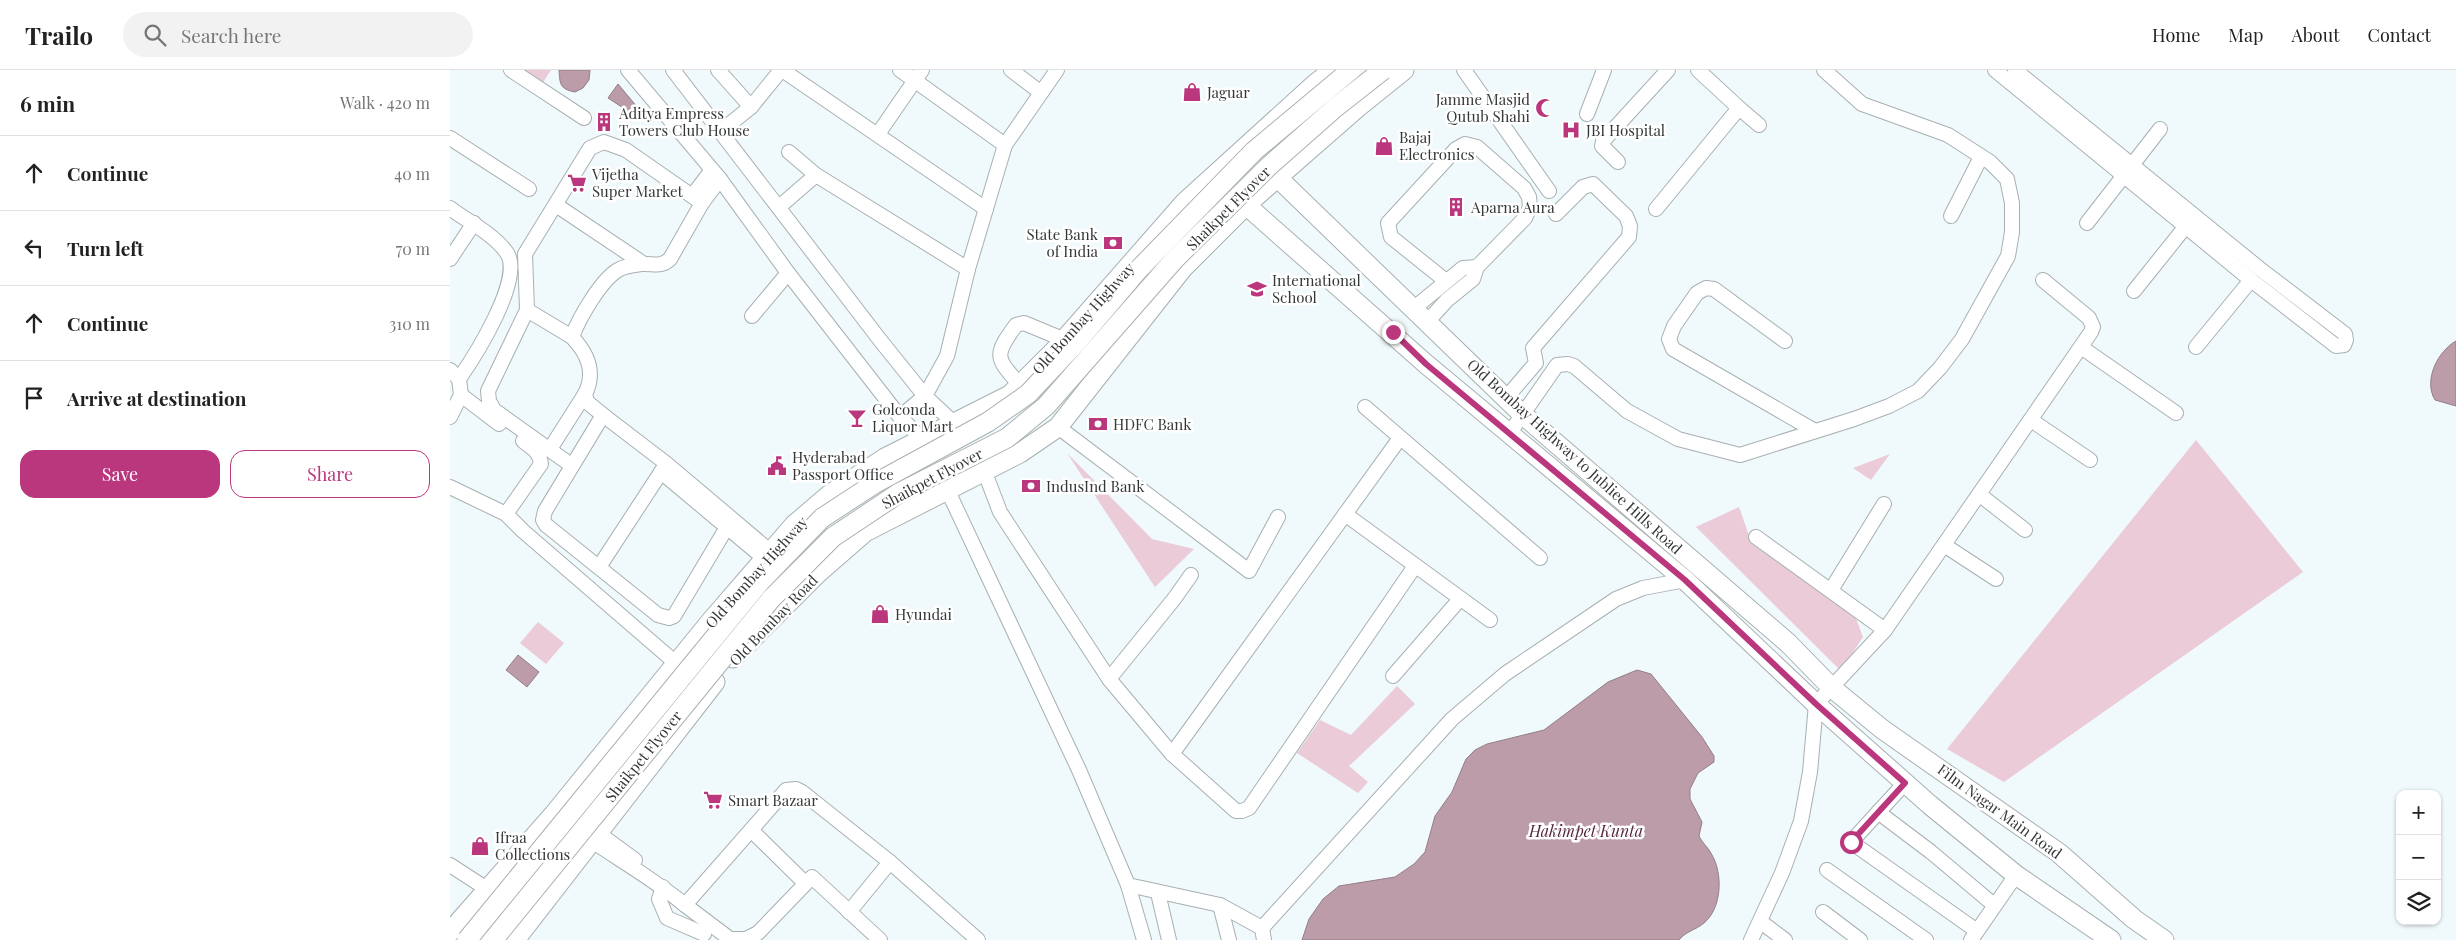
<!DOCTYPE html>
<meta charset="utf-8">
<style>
:root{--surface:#fff;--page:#f2f2f2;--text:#222;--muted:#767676;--line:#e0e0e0;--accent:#ba377d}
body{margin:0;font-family:"Playfair Display",serif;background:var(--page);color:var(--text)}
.controls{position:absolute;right:15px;bottom:15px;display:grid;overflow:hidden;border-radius:10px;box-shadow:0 1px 4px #0004}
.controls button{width:45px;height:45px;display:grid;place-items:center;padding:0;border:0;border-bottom:1px solid var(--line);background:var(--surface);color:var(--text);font:25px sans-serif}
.stop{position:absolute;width:15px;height:15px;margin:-11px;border:4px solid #ba377d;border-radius:50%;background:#fff}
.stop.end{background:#ba377d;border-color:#fff;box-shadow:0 1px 5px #0008}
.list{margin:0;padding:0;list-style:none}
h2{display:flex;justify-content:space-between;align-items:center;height:65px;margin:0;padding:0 20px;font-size:21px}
h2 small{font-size:16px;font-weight:400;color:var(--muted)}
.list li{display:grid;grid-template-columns:32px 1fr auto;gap:15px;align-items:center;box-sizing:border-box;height:75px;padding:0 20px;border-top:1px solid var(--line)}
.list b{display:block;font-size:19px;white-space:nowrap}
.list em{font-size:16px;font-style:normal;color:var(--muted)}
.actions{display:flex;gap:10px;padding:15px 20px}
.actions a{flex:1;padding:11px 0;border:1px solid var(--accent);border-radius:15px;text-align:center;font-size:18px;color:var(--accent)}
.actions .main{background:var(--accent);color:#fff}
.icon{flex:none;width:28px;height:28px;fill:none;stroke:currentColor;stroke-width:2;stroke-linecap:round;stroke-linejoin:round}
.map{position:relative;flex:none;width:2006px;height:870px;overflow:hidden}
header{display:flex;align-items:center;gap:30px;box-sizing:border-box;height:70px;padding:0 25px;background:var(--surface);border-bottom:1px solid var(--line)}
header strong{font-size:24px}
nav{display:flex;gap:28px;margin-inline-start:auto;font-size:18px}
.search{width:350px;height:45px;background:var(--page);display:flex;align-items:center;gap:12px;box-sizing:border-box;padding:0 18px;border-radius:28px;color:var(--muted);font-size:19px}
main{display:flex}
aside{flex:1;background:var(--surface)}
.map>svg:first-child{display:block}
.green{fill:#ebcbd8}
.water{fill:#bc9ca9;stroke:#937e87}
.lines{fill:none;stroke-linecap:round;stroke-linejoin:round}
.minor-casing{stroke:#a8b0b2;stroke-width:16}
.major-casing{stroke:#a8b0b2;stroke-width:21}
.minor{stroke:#fff;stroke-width:14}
.major{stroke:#fff;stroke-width:19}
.major-bridge-casing{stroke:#a8b0b2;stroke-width:21;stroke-linecap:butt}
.major-bridge{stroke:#fff;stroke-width:19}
.route{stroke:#ba377d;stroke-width:6}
.labels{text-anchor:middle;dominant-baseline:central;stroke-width:5;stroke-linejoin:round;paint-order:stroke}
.poi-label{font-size:15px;fill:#343738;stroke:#fff;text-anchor:start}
.street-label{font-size:15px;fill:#343738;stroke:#fff}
.water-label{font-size:16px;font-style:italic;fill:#54273d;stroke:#fff}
</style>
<header>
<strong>Trailo</strong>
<div class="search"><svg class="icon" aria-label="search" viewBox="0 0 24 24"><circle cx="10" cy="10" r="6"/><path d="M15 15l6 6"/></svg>Search here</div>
<nav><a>Home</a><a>Map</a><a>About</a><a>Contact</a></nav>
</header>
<main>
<aside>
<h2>6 min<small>Walk · 420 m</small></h2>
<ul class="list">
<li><svg class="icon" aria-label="ahead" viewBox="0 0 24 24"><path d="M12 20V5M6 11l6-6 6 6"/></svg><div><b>Continue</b></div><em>40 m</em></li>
<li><svg class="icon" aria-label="left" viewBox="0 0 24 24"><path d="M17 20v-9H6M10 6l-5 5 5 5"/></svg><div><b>Turn left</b></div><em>70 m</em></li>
<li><svg class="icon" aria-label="ahead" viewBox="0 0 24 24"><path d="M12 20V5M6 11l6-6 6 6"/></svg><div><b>Continue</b></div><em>310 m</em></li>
<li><svg class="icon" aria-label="arrive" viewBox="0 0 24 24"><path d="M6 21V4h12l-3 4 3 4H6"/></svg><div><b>Arrive at destination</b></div></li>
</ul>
<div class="actions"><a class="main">Save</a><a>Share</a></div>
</aside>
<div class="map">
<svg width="2006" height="870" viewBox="0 0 2006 870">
<rect width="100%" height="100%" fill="#f0f9fb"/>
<g class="green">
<polygon points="72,0 101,0 92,14"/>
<polygon points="1746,370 1853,502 1554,712 1497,679"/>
<polygon points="617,383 702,469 744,479 705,517"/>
<polygon points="1440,384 1421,410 1403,398"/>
<polygon points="1289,437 1302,474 1404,543 1413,567 1391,601 1246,457"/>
<polygon points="88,552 114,573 96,594 70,573"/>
<polygon points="947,616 965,634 899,696 918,712 908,723 847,683 870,650 901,665"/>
</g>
<g class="water">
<path d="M109,0H140L139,10L133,18L125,22C109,19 110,13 109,0Z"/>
<polygon points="168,14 188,38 184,45 158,28"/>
<path d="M2006,271V336L1985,330C1973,310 1988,281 2006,271Z"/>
<polygon points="68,585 89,602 77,617 56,600"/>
<path d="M1187,600L1201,604L1252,667L1264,686V692L1248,703L1240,719V729L1252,752L1249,766C1252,773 1259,778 1262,785C1273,804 1272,838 1254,853C1246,860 1236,861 1229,870H852L859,849L873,829L889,816L945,807L964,794L975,782L985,746L1002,722L1016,689L1025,680L1037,674L1094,660L1158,612Z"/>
</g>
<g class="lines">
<g class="minor-casing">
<g id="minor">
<polyline points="61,0 134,48"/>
<polyline points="178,0 270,109 338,203 450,347 472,369"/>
<polyline points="223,0 430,270 475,326 505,354"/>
<polyline points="268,0 301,37 331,0"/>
<polyline points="450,0 555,75"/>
<polyline points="561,0 590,22"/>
<polyline points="1014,0 1099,121"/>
<polyline points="1545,0 1801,210 1886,276 1894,275 1896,270 1895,264 1810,199 1565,0"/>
<polyline points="338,4 536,139"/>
<polyline points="1289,38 1309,55"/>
<polyline points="1137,44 1154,0"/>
<polyline points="271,61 301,37"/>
<polyline points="428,64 472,0"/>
<polyline points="0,68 79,119"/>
<polyline points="339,82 366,105"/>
<polyline points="1168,92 1152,76 1153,71 1218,0"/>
<polyline points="242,126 262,100"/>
<polyline points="106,135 194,194"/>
<polyline points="329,137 366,105 518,199"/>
<path d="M0,138C17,151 44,164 57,183C74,209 25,286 9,309"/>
<polyline points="1206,139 1289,38 1248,0"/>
<polyline points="1501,146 1531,87"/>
<polyline points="1637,153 1710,59"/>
<polyline points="0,189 24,153"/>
<polyline points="1684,221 1736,156"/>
<polyline points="963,239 1013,198 1027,197"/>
<polyline points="77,240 122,267"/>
<polyline points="302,246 338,203"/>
<polyline points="977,252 997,230 1023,209 1027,197 1075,148 1080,137 1079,127 1074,118 1027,77 1015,74 1006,79 938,153 941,167 996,211"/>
<polyline points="1335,271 1264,219 1256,218 1247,223 1224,256 1219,269 1223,279 1365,361"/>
<polyline points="1631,277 1726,343"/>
<polyline points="1746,277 1801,210"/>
<polyline points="0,300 9,309 11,325 0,347"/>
<path d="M570,315C546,288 543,286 566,255L574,253L615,270"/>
<polyline points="11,325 49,354"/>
<polyline points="1056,328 1086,293 1083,278 1179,167 1180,156 1176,146 1143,114 1133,117 1106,144"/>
<polyline points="915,337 1090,488"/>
<path d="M153,345L137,332L135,324C146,302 138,284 122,267C129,248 151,210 168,200C174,196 185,195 191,194C204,193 210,198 220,189L252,133L270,109"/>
<polyline points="450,347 475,326 497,286 518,199 555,75 607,0"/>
<polyline points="1581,350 1640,390"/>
<polyline points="608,357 799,501 828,447"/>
<polyline points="1059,364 1107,295 1118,294 1124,296 1177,341 1228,369 1290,385 1404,349 1439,336 1468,321 1490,298 1512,269 1558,186 1562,162 1562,133 1557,109 1540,92 1498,65 1412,34 1374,0"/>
<polyline points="100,379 135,324"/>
<polyline points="121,395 44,340 39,331 38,321 77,240 75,184 140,78 154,72 176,80 252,133"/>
<polyline points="534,400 550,442 659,609 722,684 786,741 792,741 799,738 965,496"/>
<polyline points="211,402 315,489"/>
<polyline points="0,417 56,444 73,461 227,594"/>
<polyline points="497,419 629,700 678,815 770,835 812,858 814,870"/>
<polyline points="1530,425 1575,460"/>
<path d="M56,444L91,394C90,382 82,378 73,371"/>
<polyline points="895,444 1040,550"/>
<polyline points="277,457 224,546 219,548 208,545 96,455 93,450 95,441 153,345 217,394 321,482"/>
<polyline points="1306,467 1435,560"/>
<polyline points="1494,475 1546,509"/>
<polyline points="149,497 215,396"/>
<polyline points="1381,520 1434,434"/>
<polyline points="943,606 1010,529"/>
<polyline points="659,609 724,529 741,505"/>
<polyline points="722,684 950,368"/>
<polyline points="1455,713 1401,772 1527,861"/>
<polyline points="1428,742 1481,782 1544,835"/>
<polyline points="301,760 355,813"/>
<polyline points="148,763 185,790"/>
<path d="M142,771C173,792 206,811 235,835L336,720L346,719L352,722L440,792L528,870"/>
<polyline points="0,795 37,819"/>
<polyline points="1377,800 1476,870"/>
<polyline points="678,815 694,870"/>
<polyline points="213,817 209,829 217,848 254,864"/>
<polyline points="708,823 719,870"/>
<polyline points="235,835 280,869 296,869 308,863 362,807 430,870"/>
<polyline points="770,835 779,870"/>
<polyline points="399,842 440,792"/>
<polyline points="1373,842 1410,870"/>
<polyline points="1311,852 1335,870"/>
<polyline points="812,858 1002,649 1055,604 1166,529 1193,518 1235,510"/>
<polyline points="1301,870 1332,803 1351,751 1360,702 1366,634 1435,560 1641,262 1643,257 1639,248 1593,210"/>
<polyline points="1521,870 1566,805"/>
</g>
</g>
<g class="major-casing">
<g id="major">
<polyline points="828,108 1072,344 1338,573 1382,618 1432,659 1609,783 1684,849 1714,870"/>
<polyline points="796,135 976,294 1235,510 1366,634 1480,735 1566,805 1661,870"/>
<polyline points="283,588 369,502 415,462 570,383 608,357 733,198 796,135 908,37 954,0"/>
<polyline points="0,862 104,744 260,552 344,455 379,425 435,388 560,325 606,279 735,132 865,14 883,0"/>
<polyline points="65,870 265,612"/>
</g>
</g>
<use href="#minor" class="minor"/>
<use href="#major" class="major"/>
<g class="major-bridge-casing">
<g id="major-bridge">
<polyline points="17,870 310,512 372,448 424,414 538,352 578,324 626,273 688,200 804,81 901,0"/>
<polyline points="43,870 321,529 383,467 449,423 557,368 596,336 725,189 818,97 886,37 933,0"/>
</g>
</g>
<use href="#major-bridge" class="major-bridge"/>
</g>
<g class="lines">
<polyline class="route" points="943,262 976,294 1235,510 1366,634 1455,713 1401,772"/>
</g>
<defs>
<g id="shop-bare" transform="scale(1.5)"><path d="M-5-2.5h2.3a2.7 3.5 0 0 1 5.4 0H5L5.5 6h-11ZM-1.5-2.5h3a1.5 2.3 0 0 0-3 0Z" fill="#ba377d" stroke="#fff" stroke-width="2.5" paint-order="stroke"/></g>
<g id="mosque-bare" transform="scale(1.5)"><path d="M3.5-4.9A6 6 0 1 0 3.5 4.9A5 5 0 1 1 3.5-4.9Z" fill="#ba377d" stroke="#fff" stroke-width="2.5" paint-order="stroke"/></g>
<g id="building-bare" transform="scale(1.5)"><path d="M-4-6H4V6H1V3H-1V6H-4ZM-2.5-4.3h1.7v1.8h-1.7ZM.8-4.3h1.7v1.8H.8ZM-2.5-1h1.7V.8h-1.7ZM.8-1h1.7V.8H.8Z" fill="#ba377d" stroke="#fff" stroke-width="2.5" paint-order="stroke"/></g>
<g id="hospital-bare" transform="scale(1.5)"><path d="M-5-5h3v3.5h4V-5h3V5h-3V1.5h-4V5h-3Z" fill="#ba377d" stroke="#fff" stroke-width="2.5" paint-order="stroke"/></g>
<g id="supermarket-bare" transform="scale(1.5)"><path d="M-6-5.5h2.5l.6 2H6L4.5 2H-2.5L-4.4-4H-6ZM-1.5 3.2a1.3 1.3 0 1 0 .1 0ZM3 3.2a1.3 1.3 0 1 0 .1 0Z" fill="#ba377d" stroke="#fff" stroke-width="2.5" paint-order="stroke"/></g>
<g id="bank-bare" transform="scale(1.5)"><path d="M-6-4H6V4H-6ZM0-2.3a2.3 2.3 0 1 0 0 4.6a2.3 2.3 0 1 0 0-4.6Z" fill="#ba377d" stroke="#fff" stroke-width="2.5" paint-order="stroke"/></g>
<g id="school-bare" transform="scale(1.5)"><path d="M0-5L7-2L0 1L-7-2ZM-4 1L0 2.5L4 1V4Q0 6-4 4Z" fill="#ba377d" stroke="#fff" stroke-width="2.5" paint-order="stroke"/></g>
<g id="bar-bare" transform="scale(1.5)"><path d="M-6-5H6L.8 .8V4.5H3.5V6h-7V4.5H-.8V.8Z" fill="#ba377d" stroke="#fff" stroke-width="2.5" paint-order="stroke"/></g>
<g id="civic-bare" transform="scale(1.5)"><path d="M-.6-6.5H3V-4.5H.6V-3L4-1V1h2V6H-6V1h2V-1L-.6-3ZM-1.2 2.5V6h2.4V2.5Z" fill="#ba377d" stroke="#fff" stroke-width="2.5" paint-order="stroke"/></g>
</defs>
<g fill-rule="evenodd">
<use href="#shop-bare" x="742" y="22"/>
<use href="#mosque-bare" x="1095" y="38"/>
<use href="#building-bare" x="154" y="52"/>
<use href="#hospital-bare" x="1121" y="60"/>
<use href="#shop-bare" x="934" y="76"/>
<use href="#supermarket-bare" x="127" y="113"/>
<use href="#building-bare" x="1006" y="137"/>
<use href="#bank-bare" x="663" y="173"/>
<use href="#school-bare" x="807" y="219"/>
<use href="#bar-bare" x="407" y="348"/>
<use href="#bank-bare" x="648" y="354"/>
<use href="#civic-bare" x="327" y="396"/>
<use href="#bank-bare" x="581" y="416"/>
<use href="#shop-bare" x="430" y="544"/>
<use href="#supermarket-bare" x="263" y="730"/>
<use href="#shop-bare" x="30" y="776"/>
</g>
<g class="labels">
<g class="poi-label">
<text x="757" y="22">Jaguar</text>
<text x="1080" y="29" text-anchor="end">Jamme Masjid<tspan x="1080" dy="17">Qutub Shahi</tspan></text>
<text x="169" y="43">Aditya Empress<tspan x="169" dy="17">Towers Club House</tspan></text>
<text x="1136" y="60">JBI Hospital</text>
<text x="949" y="67">Bajaj<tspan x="949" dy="17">Electronics</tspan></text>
<text x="142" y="104">Vijetha<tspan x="142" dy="17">Super Market</tspan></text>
<text x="1021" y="137">Aparna Aura</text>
<text x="648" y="164" text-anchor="end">State Bank<tspan x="648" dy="17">of India</tspan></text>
<text x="822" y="210">International<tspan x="822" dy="17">School</tspan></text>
<text x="422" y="339">Golconda<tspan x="422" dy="17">Liquor Mart</tspan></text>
<text x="663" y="354">HDFC Bank</text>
<text x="342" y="387">Hyderabad<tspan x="342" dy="17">Passport Office</tspan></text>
<text x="596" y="416">IndusInd Bank</text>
<text x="445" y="544">Hyundai</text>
<text x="278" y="730">Smart Bazaar</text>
<text x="45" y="767">Ifraa<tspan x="45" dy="17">Collections</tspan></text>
</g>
<g class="street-label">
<text transform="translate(778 138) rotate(-45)">Shaikpet Flyover</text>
<text transform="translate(633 248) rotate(-48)">Old Bombay Highway</text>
<text transform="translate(1125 386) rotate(42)">Old Bombay Highway to Jubliee Hills Road</text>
<text transform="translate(482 408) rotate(-28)">Shaikpet Flyover</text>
<text transform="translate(306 502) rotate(-48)">Old Bombay Highway</text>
<text transform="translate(323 550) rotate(-46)">Old Bombay Road</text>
<text transform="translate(193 686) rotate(-51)">Shaikpet Flyover</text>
<text transform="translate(1550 741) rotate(36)">Film Nagar Main Road</text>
</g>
<g class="water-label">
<text x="1136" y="760">Hakimpet Kunta</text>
</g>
</g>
</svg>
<div class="controls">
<button>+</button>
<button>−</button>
<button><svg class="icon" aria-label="layers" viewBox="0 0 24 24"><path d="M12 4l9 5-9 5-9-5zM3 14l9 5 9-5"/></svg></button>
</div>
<div class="stop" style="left:1401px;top:772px"></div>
<div class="stop end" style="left:943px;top:262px"></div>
</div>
</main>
